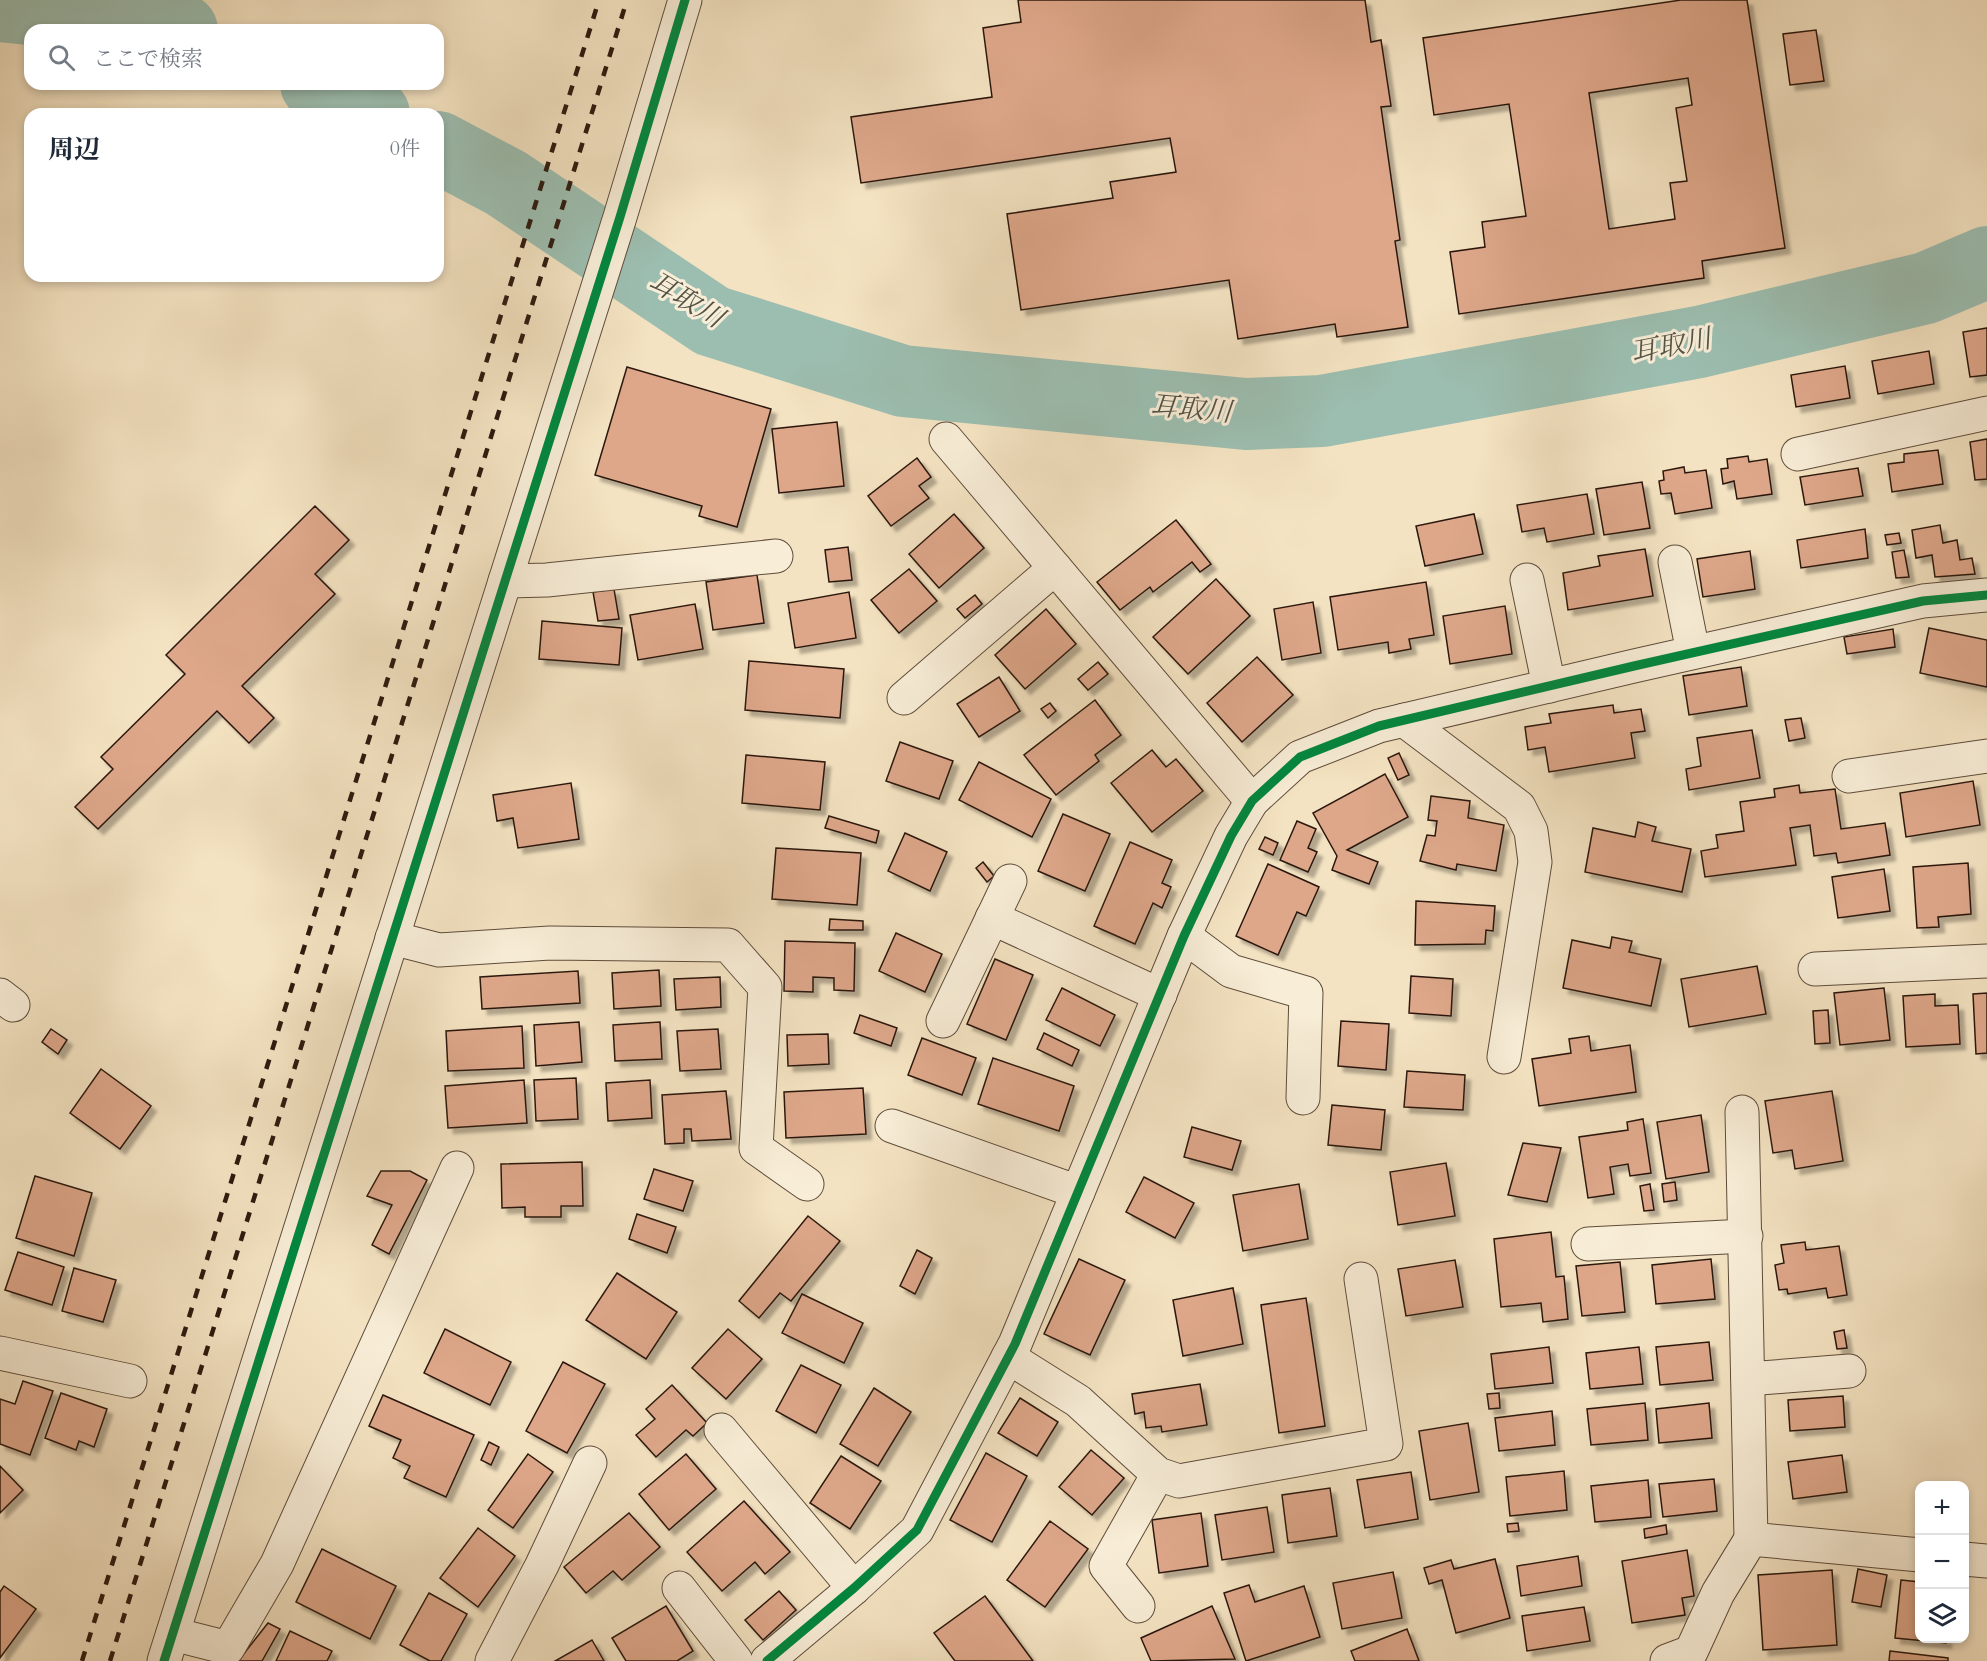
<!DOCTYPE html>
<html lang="ja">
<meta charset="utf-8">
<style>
:root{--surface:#fff;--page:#f6f6f7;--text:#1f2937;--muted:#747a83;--line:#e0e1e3}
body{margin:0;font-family:Cardo,"Noto Serif JP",serif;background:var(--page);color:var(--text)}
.controls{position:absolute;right:18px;bottom:18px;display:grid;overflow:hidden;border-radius:12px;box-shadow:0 3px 9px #0003}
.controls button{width:54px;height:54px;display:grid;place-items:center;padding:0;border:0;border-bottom:2px solid var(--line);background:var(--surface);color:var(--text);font:30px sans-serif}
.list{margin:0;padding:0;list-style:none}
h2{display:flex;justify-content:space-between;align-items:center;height:78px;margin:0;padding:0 24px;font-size:26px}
h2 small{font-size:20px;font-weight:400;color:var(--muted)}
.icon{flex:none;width:33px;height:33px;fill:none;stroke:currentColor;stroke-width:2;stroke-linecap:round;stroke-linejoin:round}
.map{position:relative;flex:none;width:1987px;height:1661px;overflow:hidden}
.search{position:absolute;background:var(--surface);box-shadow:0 3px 9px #0003;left:24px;top:24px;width:420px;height:66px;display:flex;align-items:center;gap:15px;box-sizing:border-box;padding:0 21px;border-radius:18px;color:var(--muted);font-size:22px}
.panel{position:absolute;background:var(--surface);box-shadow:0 3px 9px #0003;left:24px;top:108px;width:420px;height:174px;border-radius:18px}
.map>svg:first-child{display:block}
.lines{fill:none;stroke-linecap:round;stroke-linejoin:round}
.river{stroke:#9cbeb0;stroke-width:72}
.building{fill:#dea78a;stroke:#2c190e;stroke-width:1.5;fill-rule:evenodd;filter:url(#shadow)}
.minor-casing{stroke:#5e4c3b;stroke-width:35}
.tertiary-casing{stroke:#5e4c3b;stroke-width:35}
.minor{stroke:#f8edd7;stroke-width:33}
.tertiary{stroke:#f8edd7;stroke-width:33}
.rail{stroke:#2c190e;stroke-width:4.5;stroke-dasharray:10 10;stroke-linecap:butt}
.cycleway-casing{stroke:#f8edd7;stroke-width:13}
.cycleway{stroke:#00873e;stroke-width:9}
.labels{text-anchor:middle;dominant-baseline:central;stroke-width:6;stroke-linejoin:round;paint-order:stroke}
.water-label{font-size:27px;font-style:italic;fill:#535347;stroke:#f8edd7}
</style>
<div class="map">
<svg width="1987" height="1661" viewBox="0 0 1987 1661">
<defs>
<filter id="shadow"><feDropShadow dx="5.5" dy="5.5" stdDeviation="1.5" flood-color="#0004"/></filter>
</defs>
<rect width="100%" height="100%" fill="#f4e3c2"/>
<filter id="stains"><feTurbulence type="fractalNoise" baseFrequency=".00333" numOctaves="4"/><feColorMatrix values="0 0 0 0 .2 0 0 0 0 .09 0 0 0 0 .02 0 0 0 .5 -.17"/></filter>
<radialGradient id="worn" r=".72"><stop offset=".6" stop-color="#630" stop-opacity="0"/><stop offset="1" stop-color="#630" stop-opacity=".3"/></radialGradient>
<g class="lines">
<g class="river">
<polyline points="0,6 161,22 182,30"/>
<polyline points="316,84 374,114"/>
<polyline points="438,147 506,183 712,321 903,381 1246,414 1322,411 1699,342 1926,288 1987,262"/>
</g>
</g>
<g class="building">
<polygon points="1018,0 1365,0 1371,42 1381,40 1391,106 1381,107 1400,240 1395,241 1408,327 1337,337 1335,324 1238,339 1229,280 1021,310 1007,214 1113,198 1110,182 1176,172 1170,138 861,183 851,117 992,97 983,28 1021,22"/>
<path d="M1681,0H1747L1785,248L1702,261L1704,278L1459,314L1450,252L1485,247L1482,222L1526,216L1509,104L1434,115L1423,38ZM1688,78L1692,105L1676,108L1687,181L1670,183L1675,219L1609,229L1589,93Z"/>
<polygon points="1816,30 1824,81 1790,85 1783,34"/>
<polygon points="1987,328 1987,375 1970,377 1963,332"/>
<polygon points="1929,351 1934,384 1878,394 1872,361"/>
<polygon points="1845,366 1850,398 1796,407 1791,375"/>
<polygon points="627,367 771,409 737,527 699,516 702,506 595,475"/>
<polygon points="837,422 844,486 779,493 772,429"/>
<polygon points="1987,439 1987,479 1975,480 1970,442"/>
<polygon points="1938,450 1943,484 1892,492 1888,464 1904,462 1904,454"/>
<polygon points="1748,456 1749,462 1767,459 1772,494 1737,499 1734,481 1723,484 1721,469 1728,468 1727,459"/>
<polygon points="917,458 931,477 919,486 929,498 891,526 868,496"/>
<polygon points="1684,467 1685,473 1706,470 1712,508 1675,514 1671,493 1661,494 1659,481 1664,480 1663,471"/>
<polygon points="1858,468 1863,496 1805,505 1800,477"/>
<polygon points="1642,482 1650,528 1604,535 1596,489"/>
<polygon points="1587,494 1594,534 1547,542 1544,528 1522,532 1517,505"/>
<polygon points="315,506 349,540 315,574 335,594 242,686 274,718 249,743 217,711 98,829 75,807 113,769 101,757 185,674 166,655"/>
<polygon points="954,514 984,548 939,588 909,554"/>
<polygon points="1474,514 1483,554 1425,566 1416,526"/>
<polygon points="1176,520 1211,564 1200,572 1192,562 1153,592 1150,587 1120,610 1097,582"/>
<polygon points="1940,525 1943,543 1957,540 1960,560 1972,558 1975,574 1935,577 1932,555 1916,558 1912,530"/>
<polygon points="1865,529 1868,558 1801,568 1797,540"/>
<polygon points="1899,533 1901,543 1887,545 1885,535"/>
<polygon points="848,547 852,580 829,582 825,550"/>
<polygon points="1645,549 1653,596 1568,610 1563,573 1600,566 1598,556"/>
<polygon points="1904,550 1909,577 1896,578 1892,552"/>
<polygon points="1750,551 1755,589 1703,597 1697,559"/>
<polygon points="909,569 937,601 899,633 871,600"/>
<polygon points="757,575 764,623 713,630 706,582"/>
<polygon points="1216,579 1250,616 1188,674 1153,637"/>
<polygon points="1426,582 1434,635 1409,639 1411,649 1389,653 1388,642 1338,650 1330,597"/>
<polygon points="614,589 619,619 598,621 593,592"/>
<polygon points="849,592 856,638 795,648 788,603"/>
<polygon points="975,595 982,604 965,618 957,609"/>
<polygon points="1313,602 1321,653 1282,660 1274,609"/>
<polygon points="695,604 703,649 638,660 630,615"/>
<polygon points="1505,606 1512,654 1450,664 1443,616"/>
<polygon points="1046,609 1076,644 1025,689 995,655"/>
<polygon points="542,621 622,628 619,665 539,659"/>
<polygon points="1929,628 1987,640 1987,687 1920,673"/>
<polygon points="1893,629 1895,647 1847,654 1844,637"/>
<polygon points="1257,657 1293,695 1242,742 1207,703"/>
<polygon points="749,661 844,669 840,718 745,710"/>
<polygon points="1098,662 1108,674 1088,690 1078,679"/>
<polygon points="1741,667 1747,706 1689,715 1683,676"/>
<polygon points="999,677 1020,711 979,737 957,704"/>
<polygon points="1095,700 1121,735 1095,755 1099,761 1056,795 1024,755"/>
<polygon points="1050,703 1056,711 1048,718 1041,709"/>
<polygon points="1613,705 1614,713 1641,709 1645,731 1631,733 1635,758 1549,772 1545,747 1528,750 1525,727 1551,723 1549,714"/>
<polygon points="1801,718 1805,738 1789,741 1785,720"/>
<polygon points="1752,730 1760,778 1689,790 1686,769 1701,766 1697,738"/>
<polygon points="900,742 953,761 939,799 886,781"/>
<polygon points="1152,750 1166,767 1176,759 1203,791 1152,832 1111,783"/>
<polygon points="1399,753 1409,775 1398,780 1388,758"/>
<polygon points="746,755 825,762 820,810 742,803"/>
<polygon points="979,762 1051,799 1032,837 959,800"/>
<polygon points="1385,774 1408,817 1347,850 1378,862 1369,884 1332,870 1337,856 1313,813"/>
<polygon points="1973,781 1980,825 1906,837 1900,793"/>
<polygon points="571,783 579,839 518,848 513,818 497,821 493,795"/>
<polygon points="1799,785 1800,793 1835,789 1841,829 1885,823 1890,855 1838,863 1836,853 1814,856 1810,825 1790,828 1796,865 1705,877 1701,851 1718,848 1716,835 1744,831 1740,802 1775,797 1774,789"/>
<polygon points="1431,796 1470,801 1468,818 1504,825 1496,871 1457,864 1456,870 1420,861 1427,835 1435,836 1437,821 1428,820"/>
<polygon points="1063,814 1110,834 1085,891 1038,871"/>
<polygon points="829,816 879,831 876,843 825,828"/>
<polygon points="1297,821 1316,829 1308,848 1317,852 1308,872 1280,860"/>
<polygon points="1638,822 1656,827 1652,841 1691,849 1682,892 1585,872 1593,828 1635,837"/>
<polygon points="905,833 947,852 930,891 888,871"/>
<polygon points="1265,837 1278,843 1273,855 1259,849"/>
<polygon points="1130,842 1172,860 1162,883 1171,887 1162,908 1153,903 1135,944 1094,926"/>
<polygon points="776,848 861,853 857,905 772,899"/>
<polygon points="983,862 994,876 987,882 976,868"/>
<polygon points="1968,863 1971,914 1938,917 1939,927 1917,928 1913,867"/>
<polygon points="1268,864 1319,887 1306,916 1297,912 1278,955 1236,936"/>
<polygon points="1884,869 1890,911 1838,918 1832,877"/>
<polygon points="1416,901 1495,906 1493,931 1486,930 1485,944 1415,945"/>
<polygon points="830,919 863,921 863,930 829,930"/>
<polygon points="896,933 942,954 925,992 879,971"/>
<polygon points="1612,937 1632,941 1629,952 1661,959 1651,1006 1563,988 1572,940 1610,948"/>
<polygon points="785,941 855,943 854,991 834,990 834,978 813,977 813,992 784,991"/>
<polygon points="995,959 1033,975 1006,1040 967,1024"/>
<polygon points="1757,966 1766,1014 1689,1027 1681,979"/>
<polygon points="659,970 661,1006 614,1009 612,973"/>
<polygon points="578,971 580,1003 482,1009 480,977"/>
<polygon points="1411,976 1453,979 1451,1016 1409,1013"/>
<polygon points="720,977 721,1007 676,1010 674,979"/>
<polygon points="1062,988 1115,1015 1100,1046 1046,1020"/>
<polygon points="1884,988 1890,1040 1840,1045 1834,993"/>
<polygon points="1987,993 1987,1053 1976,1054 1973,994"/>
<polygon points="1935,994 1935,1006 1958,1005 1960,1044 1906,1047 1903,996"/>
<polygon points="1828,1010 1830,1043 1815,1044 1813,1011"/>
<polygon points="860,1015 897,1028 891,1046 854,1033"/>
<polygon points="1341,1021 1389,1024 1386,1070 1338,1066"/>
<polygon points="579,1022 582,1062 536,1066 534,1025"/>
<polygon points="660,1022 662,1059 615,1061 613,1025"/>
<polygon points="522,1026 524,1068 448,1071 446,1031"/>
<polygon points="51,1029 67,1040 58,1054 42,1042"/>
<polygon points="718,1029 721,1069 680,1071 677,1031"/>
<polygon points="1044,1033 1079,1050 1072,1066 1037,1049"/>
<polygon points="828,1034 829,1064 788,1066 787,1035"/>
<polygon points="1589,1036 1591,1051 1630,1045 1636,1092 1539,1106 1532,1059 1571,1053 1569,1039"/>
<polygon points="922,1038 976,1058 962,1095 908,1075"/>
<polygon points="993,1058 1074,1086 1059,1131 978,1104"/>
<polygon points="101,1069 151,1106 120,1149 70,1113"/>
<polygon points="1407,1071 1465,1075 1463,1110 1404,1107"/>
<polygon points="576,1078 578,1119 536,1121 534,1080"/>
<polygon points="524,1080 527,1123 448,1128 445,1086"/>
<polygon points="650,1080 652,1118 608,1121 606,1083"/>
<polygon points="863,1088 866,1134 786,1138 784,1092"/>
<polygon points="726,1091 731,1139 692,1141 691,1129 684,1129 684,1143 665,1144 662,1095"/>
<polygon points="1832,1091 1843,1161 1795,1169 1792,1150 1773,1153 1765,1101"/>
<polygon points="1332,1105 1385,1110 1381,1150 1328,1145"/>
<polygon points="1701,1115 1709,1172 1666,1179 1657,1122"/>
<polygon points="1643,1119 1651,1173 1630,1176 1628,1164 1610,1167 1614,1194 1588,1198 1579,1137 1628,1130 1627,1122"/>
<polygon points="1192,1127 1241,1141 1232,1170 1184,1157"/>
<polygon points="1523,1143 1561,1148 1547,1202 1508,1195"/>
<polygon points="582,1162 583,1206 561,1206 561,1217 525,1217 525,1207 502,1208 501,1164"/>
<polygon points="1446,1163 1455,1216 1398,1225 1390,1172"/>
<polygon points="654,1169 693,1181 683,1211 644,1199"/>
<polygon points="381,1171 410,1171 427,1180 389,1254 372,1245 392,1205 367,1196"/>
<polygon points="35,1176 92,1193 74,1256 16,1238"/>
<polygon points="1144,1177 1194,1203 1175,1238 1126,1212"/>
<polygon points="1675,1182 1677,1200 1664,1202 1662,1184"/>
<polygon points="1299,1184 1308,1239 1243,1251 1233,1195"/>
<polygon points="1650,1184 1654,1210 1644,1211 1640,1186"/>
<polygon points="637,1214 676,1227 667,1253 629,1239"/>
<polygon points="808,1216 840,1241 791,1301 780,1293 759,1318 739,1301"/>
<polygon points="1551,1232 1556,1277 1564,1276 1568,1319 1543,1322 1541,1303 1501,1307 1494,1239"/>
<polygon points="1805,1242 1806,1250 1839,1246 1847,1295 1828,1298 1826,1288 1788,1294 1787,1289 1779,1290 1775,1265 1784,1263 1781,1245"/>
<polygon points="917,1250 932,1258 915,1294 900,1286"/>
<polygon points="18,1252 64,1267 52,1305 5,1290"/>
<polygon points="1079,1259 1125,1280 1090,1355 1044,1334"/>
<polygon points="1711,1259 1715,1299 1656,1304 1652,1265"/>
<polygon points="1455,1260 1463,1307 1406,1316 1398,1269"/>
<polygon points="1620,1262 1625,1312 1582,1316 1576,1266"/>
<polygon points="74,1268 116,1280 103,1322 62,1311"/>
<polygon points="617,1273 677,1312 646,1359 586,1320"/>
<polygon points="1233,1288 1243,1344 1183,1356 1173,1300"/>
<polygon points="802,1294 863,1323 844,1363 782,1333"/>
<polygon points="1306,1298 1325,1426 1279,1433 1261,1305"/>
<polygon points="445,1329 511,1362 490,1405 424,1373"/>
<polygon points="728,1329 762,1359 726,1399 692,1368"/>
<polygon points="1844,1330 1847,1348 1837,1349 1834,1332"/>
<polygon points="1709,1342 1713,1380 1660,1385 1656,1347"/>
<polygon points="1549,1347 1553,1383 1495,1389 1491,1354"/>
<polygon points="1639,1347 1643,1384 1590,1389 1586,1353"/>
<polygon points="563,1362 605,1384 567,1453 526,1431"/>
<polygon points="801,1365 841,1385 816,1433 776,1411"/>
<polygon points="23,1381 53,1391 30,1455 0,1444 0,1399 15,1404"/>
<polygon points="1200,1384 1207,1425 1162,1432 1161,1426 1146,1428 1144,1412 1135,1414 1132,1394"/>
<polygon points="672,1385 707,1423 693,1436 686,1430 656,1457 636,1435 655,1419 646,1409"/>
<polygon points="874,1388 911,1412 878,1466 840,1444"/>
<polygon points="61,1393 107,1409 94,1447 79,1441 76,1450 45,1438"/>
<polygon points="1499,1393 1500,1408 1489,1409 1487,1394"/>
<polygon points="383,1395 474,1435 446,1497 404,1478 410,1466 393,1458 401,1440 369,1426"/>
<polygon points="1843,1396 1845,1427 1790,1431 1788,1400"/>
<polygon points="1020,1398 1058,1422 1037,1456 998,1433"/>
<polygon points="1645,1403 1648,1440 1591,1445 1587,1409"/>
<polygon points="1709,1403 1712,1438 1659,1443 1656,1409"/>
<polygon points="1552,1411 1555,1445 1499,1451 1495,1418"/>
<polygon points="1468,1423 1479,1492 1430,1500 1419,1431"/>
<polygon points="489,1442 499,1447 491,1465 481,1460"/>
<polygon points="1091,1450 1124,1478 1092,1515 1059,1487"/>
<polygon points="986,1453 1027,1476 992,1542 950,1520"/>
<polygon points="528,1454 553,1472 513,1528 488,1510"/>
<polygon points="686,1454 716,1489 669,1530 639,1494"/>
<polygon points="1842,1455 1847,1492 1793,1499 1788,1462"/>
<polygon points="841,1456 881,1481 850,1529 810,1503"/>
<polygon points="0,1466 23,1490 0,1513"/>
<polygon points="1564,1471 1567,1510 1510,1516 1506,1477"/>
<polygon points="1411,1472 1418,1519 1365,1528 1357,1480"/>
<polygon points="1714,1479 1717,1511 1663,1517 1659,1484"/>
<polygon points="1648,1480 1651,1517 1595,1522 1591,1486"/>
<polygon points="1330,1488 1337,1536 1288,1543 1282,1495"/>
<polygon points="744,1501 790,1552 765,1574 755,1562 722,1591 687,1552"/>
<polygon points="1267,1507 1274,1552 1222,1560 1215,1515"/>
<polygon points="629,1513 660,1547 622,1580 613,1571 586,1593 564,1567"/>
<polygon points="1201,1513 1208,1566 1159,1573 1152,1520"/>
<polygon points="1050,1521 1088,1549 1045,1607 1007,1580"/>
<polygon points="1518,1523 1519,1531 1508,1532 1507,1524"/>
<polygon points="1666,1525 1667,1534 1645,1538 1644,1529"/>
<polygon points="478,1528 515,1556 478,1607 440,1578"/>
<polygon points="322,1549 396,1586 370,1639 296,1602"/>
<polygon points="1687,1550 1694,1596 1682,1598 1685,1615 1632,1623 1622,1561"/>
<polygon points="1578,1556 1582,1586 1521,1596 1517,1566"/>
<polygon points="1495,1559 1510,1618 1456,1633 1442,1580 1429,1584 1424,1568 1451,1560 1454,1569"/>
<polygon points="1858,1569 1887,1575 1881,1607 1852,1602"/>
<polygon points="1832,1570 1837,1645 1763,1650 1758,1575"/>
<polygon points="1393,1572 1402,1618 1342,1629 1333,1583"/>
<polygon points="1901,1580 1920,1582 1920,1638 1946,1638 1946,1643 1895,1638"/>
<polygon points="1249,1585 1255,1602 1304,1586 1320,1637 1246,1661 1224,1593"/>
<polygon points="4,1586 36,1609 0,1658 0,1592"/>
<polygon points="779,1591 796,1610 763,1640 745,1620"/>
<polygon points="429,1593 467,1614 441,1661 430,1661 400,1645"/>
<polygon points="985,1596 1033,1661 955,1661 934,1633"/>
<polygon points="666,1606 693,1651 677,1661 626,1661 612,1638"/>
<polygon points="1212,1606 1235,1659 1151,1661 1141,1638"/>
<polygon points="1584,1607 1590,1641 1527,1651 1522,1616"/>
<polygon points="268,1623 280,1629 262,1661 238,1661"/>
<polygon points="1407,1629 1419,1661 1355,1661 1351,1651"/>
<polygon points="290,1631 332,1651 327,1661 276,1661"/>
<polygon points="592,1640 604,1661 555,1661"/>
<polygon points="1890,1651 1948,1658 1948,1661 1889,1661"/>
</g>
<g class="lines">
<g class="minor-casing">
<g id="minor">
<polyline points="946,439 1252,801"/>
<polyline points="1798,454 1987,413"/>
<polyline points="1675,562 1693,652"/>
<polyline points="1527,580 1549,686"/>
<polyline points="505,581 547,580 776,556"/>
<polyline points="904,698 1055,568"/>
<polyline points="1404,720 1519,807 1531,831 1535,862 1504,1057"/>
<polyline points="1849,776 1987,756"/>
<polyline points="992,918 1160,995"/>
<polyline points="1184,936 1231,971 1306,993 1303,1098"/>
<polyline points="392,938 439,950 550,943 728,945 765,987 756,1148 807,1184"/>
<polyline points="1815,969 1987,961"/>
<polyline points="0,995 13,1005"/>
<polyline points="943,1021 1010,881"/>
<polyline points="1742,1112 1751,1539 1920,1555"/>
<polyline points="892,1126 1078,1192"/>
<polyline points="1588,1244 1746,1236"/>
<polyline points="0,1353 130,1381"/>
<polyline points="1008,1357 1078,1401 1158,1474 1179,1481 1386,1444 1361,1279"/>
<polyline points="1748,1379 1849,1371"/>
<polyline points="721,1430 854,1588"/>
<polyline points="1964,1559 1987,1561"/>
<polyline points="679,1588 736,1661"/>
<polyline points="1138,1606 1106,1566 1158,1474"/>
<polyline points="173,1634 228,1648 277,1564 457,1168"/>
<polyline points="492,1661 542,1565 590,1463"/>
<polyline points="767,1661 854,1588 917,1530 1015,1344 1184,936 1231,836 1252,801 1300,757 1379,726 1634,666 1923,601 1987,595"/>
<polyline points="1667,1661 1691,1652 1718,1593 1751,1539"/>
</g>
</g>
<g class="tertiary-casing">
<polyline id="tertiary" points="164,1661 620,217 685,0"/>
</g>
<use href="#minor" class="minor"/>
<use href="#tertiary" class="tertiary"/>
<g class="rail">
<polyline points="82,1661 599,0"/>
<polyline points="110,1661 627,0"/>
</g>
<g class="cycleway-casing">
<g id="cycleway">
<polyline points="164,1661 620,217 685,0"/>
<polyline points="767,1661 854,1588 917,1530 1015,1344 1184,936 1231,836 1252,801 1300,757 1379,726 1634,666 1923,601 1987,595"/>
</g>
</g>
<use href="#cycleway" class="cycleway"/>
</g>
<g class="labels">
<g class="water-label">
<text transform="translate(686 300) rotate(31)">耳取川</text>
<text transform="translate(1671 346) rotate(-11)">耳取川</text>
<text transform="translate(1191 409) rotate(5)">耳取川</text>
</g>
</g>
<rect width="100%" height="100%" filter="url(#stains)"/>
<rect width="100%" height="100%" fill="url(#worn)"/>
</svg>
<div class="controls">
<button>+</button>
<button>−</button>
<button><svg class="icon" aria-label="layers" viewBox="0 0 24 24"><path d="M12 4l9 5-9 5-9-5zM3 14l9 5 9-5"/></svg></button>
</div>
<div class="search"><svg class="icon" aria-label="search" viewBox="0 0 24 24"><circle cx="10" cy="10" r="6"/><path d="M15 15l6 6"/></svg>ここで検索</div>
<section class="panel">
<h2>周辺<small>0件</small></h2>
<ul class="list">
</ul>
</section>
</div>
